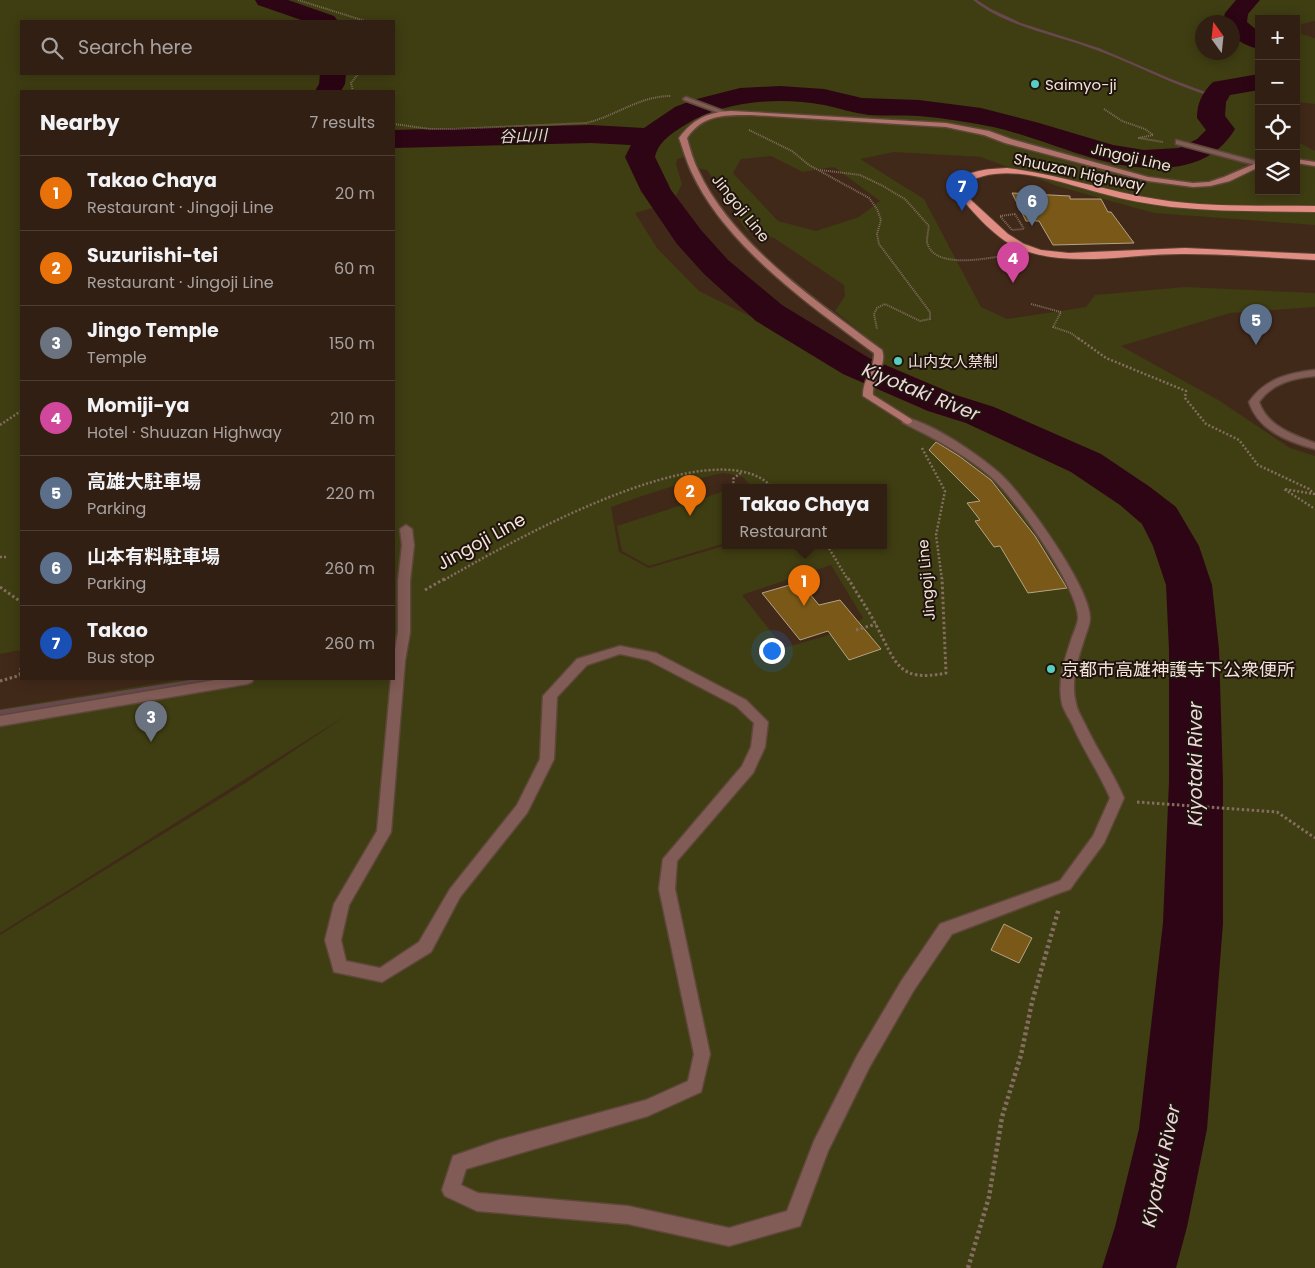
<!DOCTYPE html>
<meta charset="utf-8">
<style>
:root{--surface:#311f13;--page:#39271c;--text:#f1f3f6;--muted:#a8a2a0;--line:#4c3d33;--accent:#b45309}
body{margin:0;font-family:Poppins,"Noto Sans JP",sans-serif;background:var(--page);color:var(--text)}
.controls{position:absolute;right:15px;top:15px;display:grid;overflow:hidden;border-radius:0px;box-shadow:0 2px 12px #0003}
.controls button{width:45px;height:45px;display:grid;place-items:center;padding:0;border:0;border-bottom:1px solid var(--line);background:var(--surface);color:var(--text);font:25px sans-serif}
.compass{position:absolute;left:1195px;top:15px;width:45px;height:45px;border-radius:50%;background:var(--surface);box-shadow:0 2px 12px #0003;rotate:345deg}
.you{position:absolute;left:771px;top:650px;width:18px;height:18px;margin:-12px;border:4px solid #fff;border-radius:50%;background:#1a73e8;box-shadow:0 0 0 8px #1a73e833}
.badge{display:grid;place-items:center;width:32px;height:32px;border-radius:50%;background:var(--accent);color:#fff;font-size:16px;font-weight:700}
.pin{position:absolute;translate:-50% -41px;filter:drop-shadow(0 1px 2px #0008)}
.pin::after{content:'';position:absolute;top:26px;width:18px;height:15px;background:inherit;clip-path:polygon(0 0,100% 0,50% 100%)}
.popup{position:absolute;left:722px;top:484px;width:165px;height:65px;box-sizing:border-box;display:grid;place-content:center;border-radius:0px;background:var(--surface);filter:drop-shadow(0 1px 4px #0005);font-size:16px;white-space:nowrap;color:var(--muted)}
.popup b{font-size:19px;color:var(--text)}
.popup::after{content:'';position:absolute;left:50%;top:100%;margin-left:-10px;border:10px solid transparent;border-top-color:var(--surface)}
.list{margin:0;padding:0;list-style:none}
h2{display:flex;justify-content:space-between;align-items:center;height:65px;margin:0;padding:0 20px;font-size:21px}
h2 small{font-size:16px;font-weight:400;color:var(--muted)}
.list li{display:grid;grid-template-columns:32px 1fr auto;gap:15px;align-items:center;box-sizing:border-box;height:75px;padding:0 20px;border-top:1px solid var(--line)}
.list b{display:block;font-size:19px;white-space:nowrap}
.list p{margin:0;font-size:16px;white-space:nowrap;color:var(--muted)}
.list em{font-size:16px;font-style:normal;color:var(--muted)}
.icon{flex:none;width:28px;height:28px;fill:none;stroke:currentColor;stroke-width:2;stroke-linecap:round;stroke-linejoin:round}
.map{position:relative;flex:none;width:1315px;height:1268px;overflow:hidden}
.search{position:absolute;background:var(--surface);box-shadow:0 2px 12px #0003;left:20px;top:20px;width:375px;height:55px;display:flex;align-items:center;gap:12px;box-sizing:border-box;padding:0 18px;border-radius:0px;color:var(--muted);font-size:19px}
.panel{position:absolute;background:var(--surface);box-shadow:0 2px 12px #0003;left:20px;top:90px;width:375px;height:590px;border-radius:0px}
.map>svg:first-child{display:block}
.green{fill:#3f3d12;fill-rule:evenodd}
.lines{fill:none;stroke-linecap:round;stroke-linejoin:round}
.stream{fill:#68484f;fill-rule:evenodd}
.river{fill:#2d0514;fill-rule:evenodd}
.building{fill:#7a5918;stroke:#b4a387}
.service-casing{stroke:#5d4738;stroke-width:3}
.minor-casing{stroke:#5d4738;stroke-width:3}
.tertiary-casing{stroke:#5d4738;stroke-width:3}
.secondary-casing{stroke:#5d4738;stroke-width:3}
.trunk-casing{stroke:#5d4738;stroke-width:2}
.path-far3{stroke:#836e60;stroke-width:2;stroke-dasharray:1 1;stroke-linecap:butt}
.path-far2{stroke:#836e60;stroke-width:2.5;stroke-dasharray:2 2;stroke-linecap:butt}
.path-far1{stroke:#836e60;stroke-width:3;stroke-dasharray:2.5 2.5;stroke-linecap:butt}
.path{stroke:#836e60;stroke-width:4.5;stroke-dasharray:3 3;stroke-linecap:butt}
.service{fill:#815b56;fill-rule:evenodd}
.minor{fill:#815b56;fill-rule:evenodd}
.tertiary{fill:#815b56;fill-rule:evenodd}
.secondary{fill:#af736c;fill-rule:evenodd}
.trunk{fill:#e28d83;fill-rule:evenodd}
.poi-dot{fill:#57cec2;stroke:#1f140d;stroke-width:2}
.labels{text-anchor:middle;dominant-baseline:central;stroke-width:4;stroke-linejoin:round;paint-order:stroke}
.far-poi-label{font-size:15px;fill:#f3e3d9;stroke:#1f140d;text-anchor:start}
.far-street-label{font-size:15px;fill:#f3e3d9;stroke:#1f140d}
.far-water-label{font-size:16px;font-style:italic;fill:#efd6dd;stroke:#1f140d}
.street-label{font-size:18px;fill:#f3e3d9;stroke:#1f140d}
.poi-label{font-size:18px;fill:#f3e3d9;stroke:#1f140d;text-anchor:start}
.water-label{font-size:19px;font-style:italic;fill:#efd6dd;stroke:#1f140d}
</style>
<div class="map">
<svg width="1315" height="1268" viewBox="0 0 1315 1268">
<rect width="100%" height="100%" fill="#412919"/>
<g class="green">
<path d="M0,0H1315V21L1301,24V34L1315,38V104L1296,102V19H1259V191H1296V141L1315,151V225L1154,213L1057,186L981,157L894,152L860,159L924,199L981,307L1007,319L1086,307L1095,295L1185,287L1315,293V307L1230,313L1121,346L1220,401L1290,448L1315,456V1268H0V935L247,782L347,715L0,933V709L183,679H394V91H21V650L0,654ZM21,21H394V74H21ZM1202,22H1232V52H1202ZM771,156L803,172L834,167L880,201L859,217L816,231L778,221L733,173L741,159ZM685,157L697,168L707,170L746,230L774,238L844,285L845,296L835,311L884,352L858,372L811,346L699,291L657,248L635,213L673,202L682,184L676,164L677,159ZM723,473L743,477L751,487H883V545H727L649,568L619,552L611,507C648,494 684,481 723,473ZM831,565L863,618L849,629L784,648L742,595Z"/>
<polygon points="725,491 725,543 649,566 622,551 617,526"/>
</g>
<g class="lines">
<g class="stream">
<path d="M973,0H977L991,9L1021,23L1099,48L1171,79L1216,96L1213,97C1172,85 1135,64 1096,50C1055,34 1008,28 973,0Z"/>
<polygon points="196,679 216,679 212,682 0,716 0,710"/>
<polygon points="1141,1258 1145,1260 1150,1268 1137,1268 1135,1264 1137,1260"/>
</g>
<g class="river">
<polygon points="255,0 288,0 334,16 338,21 304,21 258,5"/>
<path d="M1236,0H1260L1248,14L1247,22L1259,32V49C1249,47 1239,42 1232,35V22H1223L1225,13Z"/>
<polygon points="320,74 346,74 345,84 341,91 315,91 319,84"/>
<path d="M1259,74V90L1230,95L1226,102L1225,116L1235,129C1217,159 1189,168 1154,168C1099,168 1047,139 993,127C969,122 943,118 918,116C902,115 885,116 869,115C853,113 839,108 824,105C779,97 725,100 685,125C672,133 658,142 655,157L671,190L701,230L728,260L782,305L869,358L956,395L994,407L1101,454L1150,487L1176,507L1199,546L1212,585L1219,649L1223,782V923L1207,1129L1187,1227L1176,1268H1102L1115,1227L1139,1129L1163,923L1169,782V649L1166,585L1153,546L1142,524L1120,505L1071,472L966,423L928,411L843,374L756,321L704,274L677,244L641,191L625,157L631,145L591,143L394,148V130L591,125L644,128L675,107L693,100L740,88L780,86L824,89L862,98L919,100L981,108L1039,123L1113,145L1144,150L1179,148L1197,139L1206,130L1197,118C1197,103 1202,93 1213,82Z"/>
</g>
</g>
<g class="building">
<polygon points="1012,193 1070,196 1070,199 1101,199 1108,212 1111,212 1134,243 1053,245 1039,221 1026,221"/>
<polygon points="936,442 959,456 991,480 1035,536 1067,588 1028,593 1000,546 994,547 975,521 980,520 967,503 980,501 929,450"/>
<polygon points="800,582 819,605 840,600 881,649 849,660 828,631 800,640 762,593"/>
<polygon points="1004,924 1032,938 1019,963 991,950"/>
</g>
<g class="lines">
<g class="service-casing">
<g id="service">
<polygon points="406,525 412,529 414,545 410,581 410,632 405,661 391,832 349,905 341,940 346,961 380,968 419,942 450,889 517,805 540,759 543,696 577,659 620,646 656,653 746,700 768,722 765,747 753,773 677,861 675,889 710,1054 701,1092 648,1116 466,1169 461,1185 478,1193 628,1206 729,1228 787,1211 814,1141 857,1056 902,980 940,924 1065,879 1070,881 1073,885 1070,889 952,934 914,990 869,1068 828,1151 800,1226 729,1246 628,1224 477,1211 445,1196 442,1190 453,1156 499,1140 646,1100 688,1081 694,1054 659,889 663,859 742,766 751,747 754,723 736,706 648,660 620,654 587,665 557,697 554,759 527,813 460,897 431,952 382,982 334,972 325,940 334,904 377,831 391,679 394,679 394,655 398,632 398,581 402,545 400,529"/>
<polygon points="221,679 253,679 252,682 247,684 0,726 0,716"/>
</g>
</g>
<g class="minor-casing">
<g id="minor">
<polygon points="686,97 726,112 728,113 722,114 684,100 683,99"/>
<polygon points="1176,140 1259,162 1259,166 1176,144"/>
<path d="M907,418C935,425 976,453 998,472C1023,493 1090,587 1090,618C1090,624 1087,631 1085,637C1078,659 1070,680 1076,703C1077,710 1082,718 1085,724C1097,750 1113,772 1124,798L1104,843L1070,889L1065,891L1060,889L1057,885L1093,836L1110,798C1099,772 1083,750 1072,724C1069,718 1064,711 1062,704C1057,680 1065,659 1072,637C1074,632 1077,625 1078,619C1080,590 1014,496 990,476C964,454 934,438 903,423L902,421L903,419Z"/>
</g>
</g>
<g class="tertiary-casing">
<path id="tertiary" d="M1315,370V376C1294,378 1272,383 1259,402C1267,426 1293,435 1315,443V449C1288,442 1258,430 1249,402C1265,379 1288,373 1315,370Z"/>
</g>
<g class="secondary-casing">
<g id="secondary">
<path d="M731,111L946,123L989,131L1011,139L1148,177L1193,183L1209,182L1224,177L1259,162V167L1230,181L1210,186L1193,187L1148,181L1005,143L984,135L946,127L752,115C725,115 703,114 687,138C690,149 693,160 698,170C733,245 818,302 882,350C888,366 871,379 873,395L911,419L912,421L911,423L907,424L863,396C862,380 875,369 874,353C809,304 726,247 691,171C686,160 683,149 679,138C693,119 708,112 731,111Z"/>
<polygon points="1296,159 1315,162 1315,166 1296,163"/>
</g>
</g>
<g class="trunk-casing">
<path id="trunk" d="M1007,168C1058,174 1106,191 1156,199C1208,208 1262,205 1315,206V212C1267,211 1219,212 1171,207C1148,204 1126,200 1104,194C1060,183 1002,158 961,186L972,201L1008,234L1024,244L1041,250L1069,253L1185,248L1315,254V260C1272,258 1229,254 1186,254C1132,253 1072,269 1020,249C995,239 967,207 952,185C967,170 987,169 1007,168Z"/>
</g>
<g class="path-far3">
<polyline points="298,0 365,21"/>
<polyline points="353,91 351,83 358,74"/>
<polyline points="1104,109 1122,121 1145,129 1153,135 1139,138 1163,142"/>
<path d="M394,124L430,129H452L586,123C616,116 639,96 671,96"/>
<polyline points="749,130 792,151 809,165 869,198 877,209 881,220 877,234 879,244 930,312 930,319 920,321 885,304 877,308 874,314 877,329"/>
<path d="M820,170L860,175L881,185L905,199L929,226C928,231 927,237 927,242C933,269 983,259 1002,256"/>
<polygon points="1015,214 1024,229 1012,230 1000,216"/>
<polyline points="1031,304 1061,312 1053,327 1071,333 1080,340"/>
</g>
<g class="path-far2">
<polyline points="1078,338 1106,358 1186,391 1185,398 1206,424 1239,440 1258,465 1309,489 1314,494 1284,489 1315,509"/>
<polyline points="0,425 21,411"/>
<polyline points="922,448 945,491 936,535 942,580"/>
<polyline points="734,487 733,479 742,472"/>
<polyline points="827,545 848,580"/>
<polyline points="0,557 7,557"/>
<path d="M444,580C504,546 713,425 772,487"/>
</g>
<g class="path-far1">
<path d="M848,578C857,594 868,609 876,625C896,662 897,683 946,673L942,578"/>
<polyline points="0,587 21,602"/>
<polyline points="425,590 446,578"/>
<polyline points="856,630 876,624"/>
<polyline points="20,675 21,668"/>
<polyline points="0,681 21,675"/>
<polyline points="1137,802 1277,812 1315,838"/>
</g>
<polyline class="path" points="968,1268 989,1197 1002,1117 1021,1055 1032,1002 1059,908"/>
<use href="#service" class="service"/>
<use href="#minor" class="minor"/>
<use href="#tertiary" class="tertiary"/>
<use href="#secondary" class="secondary"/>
<use href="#trunk" class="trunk"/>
</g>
<g class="poi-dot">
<circle cx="1035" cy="84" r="5"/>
<circle cx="898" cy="361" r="5"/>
<circle cx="1051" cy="669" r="5"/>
</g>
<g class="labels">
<g class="far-poi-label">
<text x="1045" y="84">Saimyo-ji</text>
<text x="908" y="361">山内女人禁制</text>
</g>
<g class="far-street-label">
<text transform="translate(1131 157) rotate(13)">Jingoji Line</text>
<text transform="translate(1079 172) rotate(12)">Shuuzan Highway</text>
<text transform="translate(741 208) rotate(51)">Jingoji Line</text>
<text transform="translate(926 580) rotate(-95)">Jingoji Line</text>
</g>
<g class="far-water-label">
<text transform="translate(523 136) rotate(-2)">谷山川</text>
</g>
<g class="street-label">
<text transform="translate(481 541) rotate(-29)">Jingoji Line</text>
</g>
<g class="poi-label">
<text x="1061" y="669">京都市高雄神護寺下公衆便所</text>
</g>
<g class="water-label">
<text transform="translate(921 392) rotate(22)">Kiyotaki River</text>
<text transform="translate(1195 764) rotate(-90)">Kiyotaki River</text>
<text transform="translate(1161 1166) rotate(-78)">Kiyotaki River</text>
</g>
</g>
</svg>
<div class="controls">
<button>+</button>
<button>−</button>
<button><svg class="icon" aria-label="locate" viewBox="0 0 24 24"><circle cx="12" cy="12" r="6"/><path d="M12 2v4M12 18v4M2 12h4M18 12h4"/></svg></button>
<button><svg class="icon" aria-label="layers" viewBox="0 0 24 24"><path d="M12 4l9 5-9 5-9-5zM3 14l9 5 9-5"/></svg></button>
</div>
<svg class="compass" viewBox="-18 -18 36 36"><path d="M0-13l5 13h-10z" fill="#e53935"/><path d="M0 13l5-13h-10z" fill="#a8a2a0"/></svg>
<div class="you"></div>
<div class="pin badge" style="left:804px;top:606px;background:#e8710a">1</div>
<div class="popup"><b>Takao Chaya</b>Restaurant</div>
<div class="pin badge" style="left:690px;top:516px;background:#e8710a">2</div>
<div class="pin badge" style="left:151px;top:742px;background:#6b7280">3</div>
<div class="pin badge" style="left:1013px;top:283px;background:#d1479c">4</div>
<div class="pin badge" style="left:1256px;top:345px;background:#5c6f8a">5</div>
<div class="pin badge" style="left:1032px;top:226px;background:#5c6f8a">6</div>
<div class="pin badge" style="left:962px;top:211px;background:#1a4fb4">7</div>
<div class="search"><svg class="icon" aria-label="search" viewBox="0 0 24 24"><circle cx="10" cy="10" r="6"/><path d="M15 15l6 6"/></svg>Search here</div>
<section class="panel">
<h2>Nearby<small>7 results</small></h2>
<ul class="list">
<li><span class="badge" style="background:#e8710a">1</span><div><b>Takao Chaya</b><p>Restaurant · Jingoji Line</p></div><em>20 m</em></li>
<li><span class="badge" style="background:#e8710a">2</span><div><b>Suzuriishi-tei</b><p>Restaurant · Jingoji Line</p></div><em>60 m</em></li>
<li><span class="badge" style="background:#6b7280">3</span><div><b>Jingo Temple</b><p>Temple</p></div><em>150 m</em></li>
<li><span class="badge" style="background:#d1479c">4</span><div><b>Momiji-ya</b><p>Hotel · Shuuzan Highway</p></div><em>210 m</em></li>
<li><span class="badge" style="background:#5c6f8a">5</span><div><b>高雄大駐車場</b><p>Parking</p></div><em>220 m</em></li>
<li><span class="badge" style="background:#5c6f8a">6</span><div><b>山本有料駐車場</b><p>Parking</p></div><em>260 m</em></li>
<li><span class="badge" style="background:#1a4fb4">7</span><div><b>Takao</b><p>Bus stop</p></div><em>260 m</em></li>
</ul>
</section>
</div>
